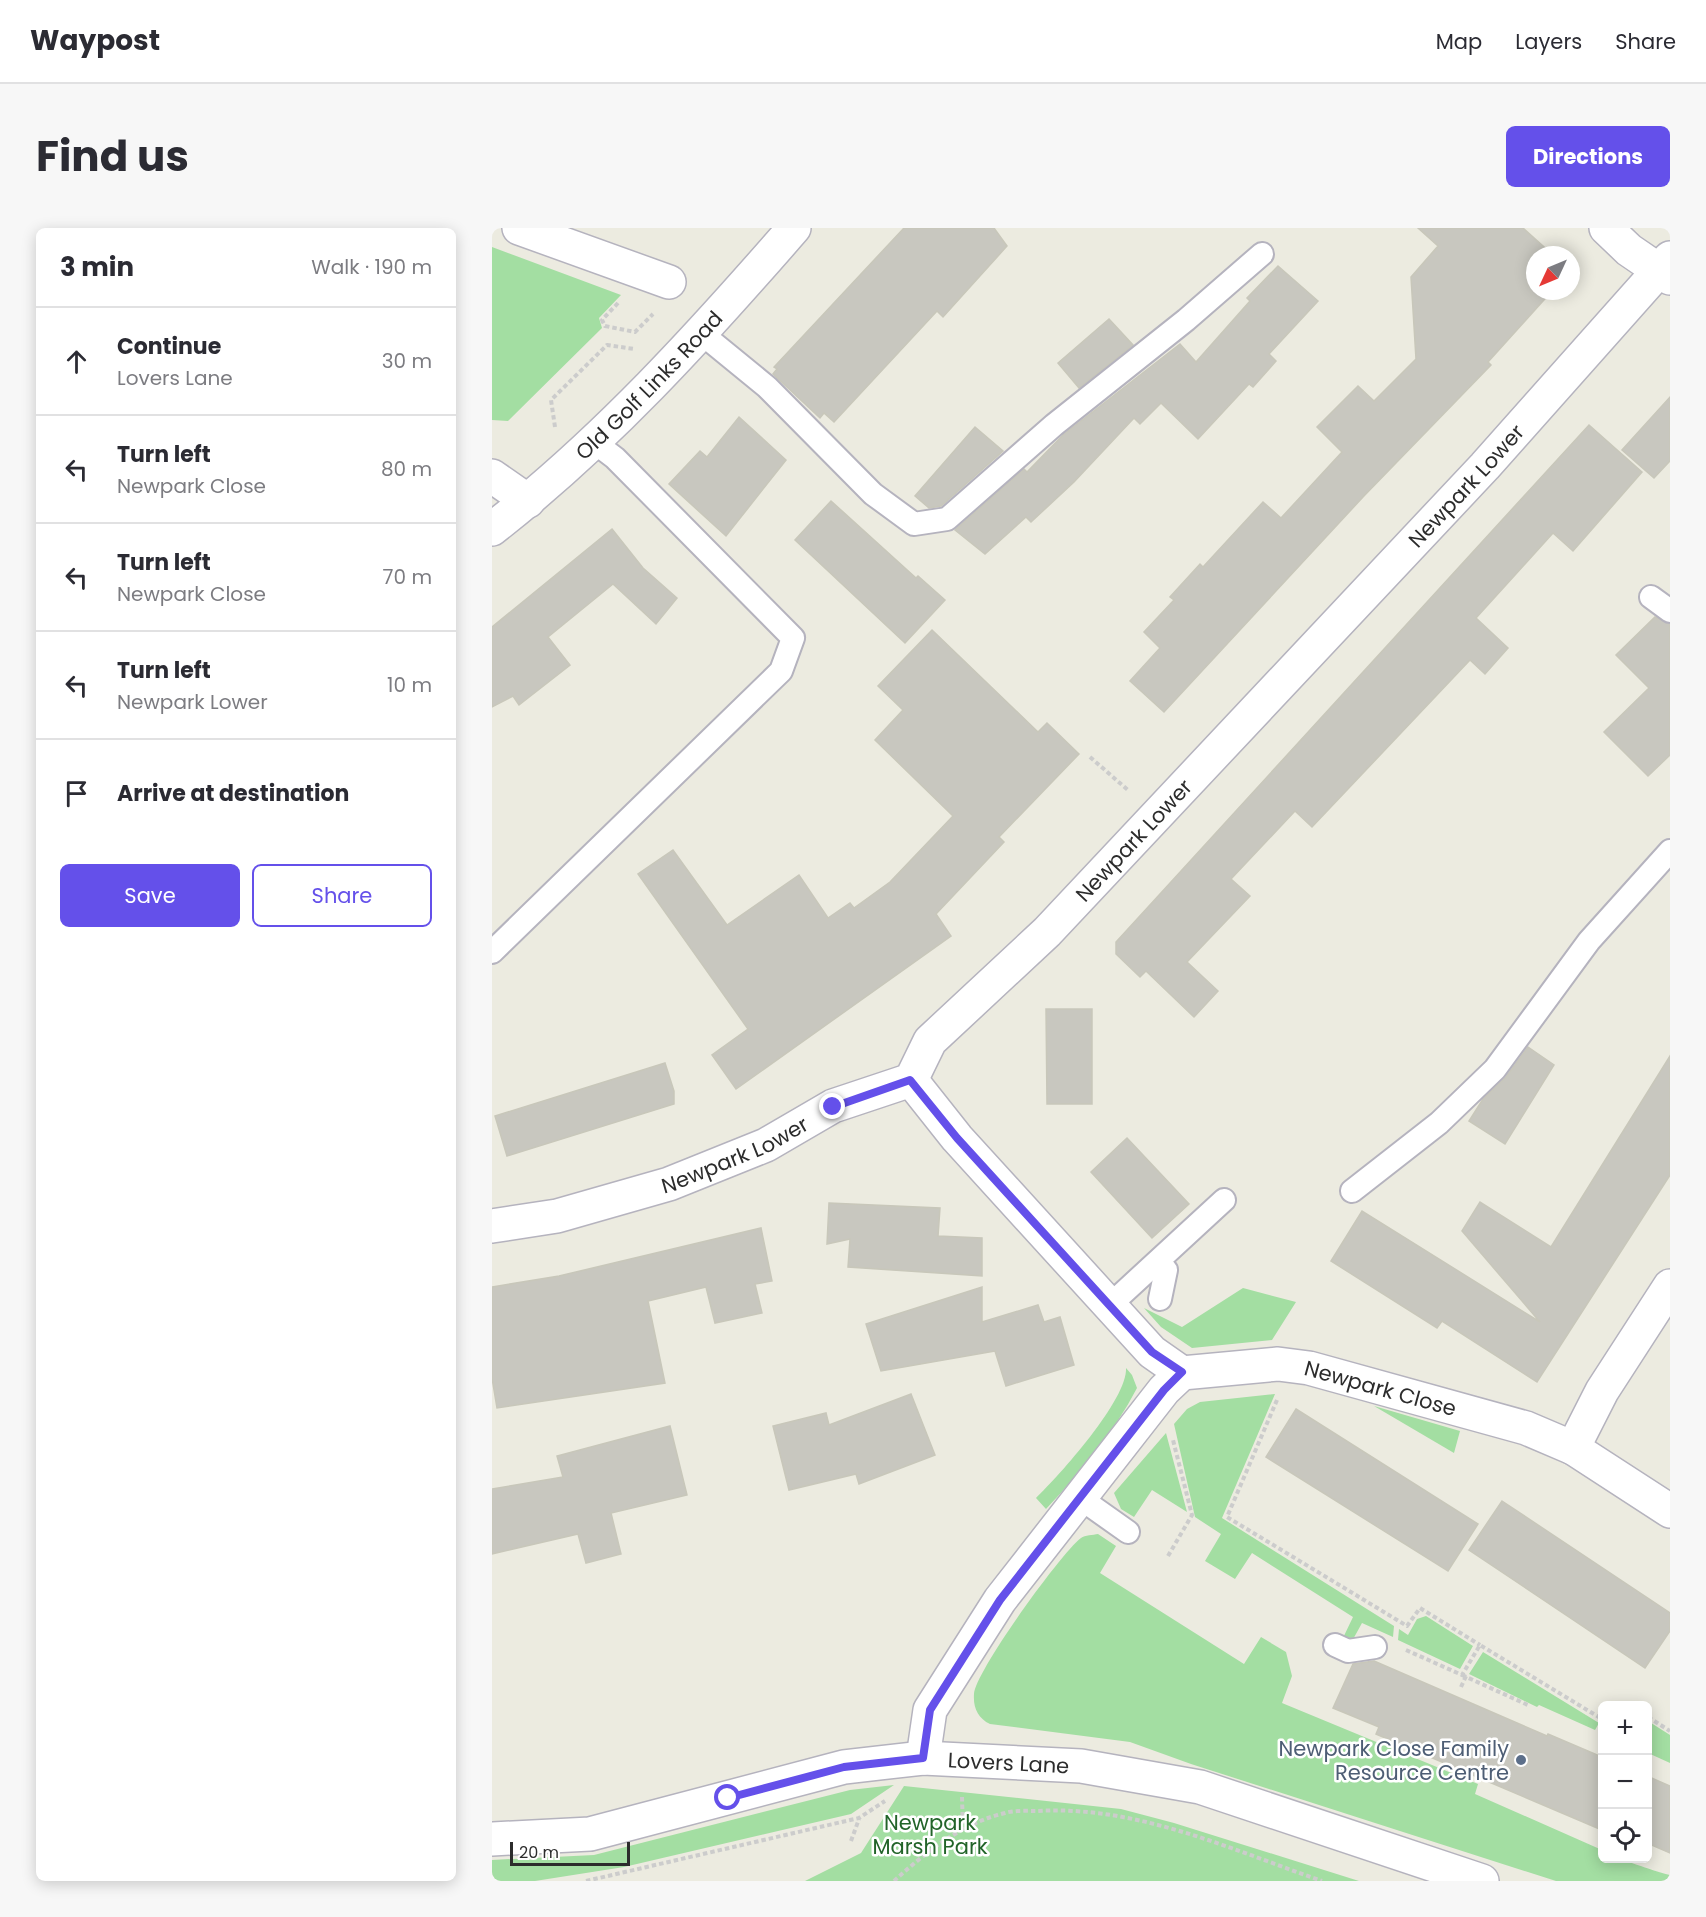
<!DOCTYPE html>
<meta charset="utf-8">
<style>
:root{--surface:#fff;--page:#f7f7f7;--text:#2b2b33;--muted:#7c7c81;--line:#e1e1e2;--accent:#6450ea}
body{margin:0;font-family:Poppins,sans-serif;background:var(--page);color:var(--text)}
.controls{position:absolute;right:18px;bottom:18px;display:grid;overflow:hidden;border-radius:9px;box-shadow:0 3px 15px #0003}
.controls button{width:54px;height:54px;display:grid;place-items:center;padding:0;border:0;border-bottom:2px solid var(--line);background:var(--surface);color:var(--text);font:30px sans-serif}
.compass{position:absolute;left:1034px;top:18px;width:54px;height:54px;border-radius:50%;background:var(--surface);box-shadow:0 3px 15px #0003;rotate:226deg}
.scale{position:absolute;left:18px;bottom:15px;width:120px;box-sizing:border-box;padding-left:6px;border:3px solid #2c2c2c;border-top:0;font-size:16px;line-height:21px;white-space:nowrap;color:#2c2c2c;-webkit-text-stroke:4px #fff;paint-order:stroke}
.stop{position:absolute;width:18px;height:18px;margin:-14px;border:4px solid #6450ea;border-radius:50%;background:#fff}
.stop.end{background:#6450ea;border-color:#fff;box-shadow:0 2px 6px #0008}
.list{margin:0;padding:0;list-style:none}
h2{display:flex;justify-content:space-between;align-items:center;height:78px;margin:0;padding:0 24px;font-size:26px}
h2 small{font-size:20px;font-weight:400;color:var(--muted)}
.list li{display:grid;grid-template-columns:39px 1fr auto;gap:18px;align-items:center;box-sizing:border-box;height:108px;padding:0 24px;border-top:2px solid var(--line)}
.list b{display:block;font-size:22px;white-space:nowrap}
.list p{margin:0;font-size:20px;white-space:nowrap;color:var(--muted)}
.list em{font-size:20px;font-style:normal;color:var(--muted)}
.actions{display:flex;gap:12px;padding:18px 24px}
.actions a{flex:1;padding:14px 0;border:2px solid var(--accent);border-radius:9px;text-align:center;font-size:21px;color:var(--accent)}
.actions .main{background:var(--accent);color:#fff}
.icon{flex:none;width:33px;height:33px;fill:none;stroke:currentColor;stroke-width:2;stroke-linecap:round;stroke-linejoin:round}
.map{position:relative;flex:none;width:1178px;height:1653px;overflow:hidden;border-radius:9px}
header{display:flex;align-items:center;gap:36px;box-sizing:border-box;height:84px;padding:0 30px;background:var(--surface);border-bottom:2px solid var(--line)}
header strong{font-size:28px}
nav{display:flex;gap:33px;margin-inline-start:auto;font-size:21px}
.intro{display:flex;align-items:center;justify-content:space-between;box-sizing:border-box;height:144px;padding:0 36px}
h1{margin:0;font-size:42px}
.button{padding:15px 27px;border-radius:9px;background:var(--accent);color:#fff;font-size:21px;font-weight:700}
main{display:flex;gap:36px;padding:0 36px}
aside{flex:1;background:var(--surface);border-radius:9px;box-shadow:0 3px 15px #0003}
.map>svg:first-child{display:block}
.green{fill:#a3dea2}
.building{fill:#c8c7bf;stroke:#c8c7ba;stroke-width:1.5}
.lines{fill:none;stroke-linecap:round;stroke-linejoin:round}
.lane-casing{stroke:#b5b3be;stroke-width:26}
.street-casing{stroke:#b5b3be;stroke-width:36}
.secondary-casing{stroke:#b5b3be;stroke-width:36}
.path{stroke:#ccc;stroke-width:4;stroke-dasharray:4.5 3;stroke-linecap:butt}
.lane{stroke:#fff;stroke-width:22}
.street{stroke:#fff;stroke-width:33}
.secondary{stroke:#fff;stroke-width:33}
.route{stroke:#6450ea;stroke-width:8}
.service-dot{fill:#5c6f8a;stroke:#fff;stroke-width:2}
.labels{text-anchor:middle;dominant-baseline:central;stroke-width:5;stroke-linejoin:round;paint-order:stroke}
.street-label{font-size:21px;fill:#2c2c2c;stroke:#fff}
.service-label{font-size:21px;fill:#4e5e75;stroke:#fff;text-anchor:end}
.park-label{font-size:21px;fill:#226429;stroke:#fff}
</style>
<header>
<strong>Waypost</strong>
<nav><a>Map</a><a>Layers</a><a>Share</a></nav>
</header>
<div class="intro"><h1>Find us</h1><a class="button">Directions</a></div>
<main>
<aside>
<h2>3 min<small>Walk · 190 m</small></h2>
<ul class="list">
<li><svg class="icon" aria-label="ahead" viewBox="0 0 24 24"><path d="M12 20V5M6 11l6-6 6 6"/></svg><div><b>Continue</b><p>Lovers Lane</p></div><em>30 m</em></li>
<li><svg class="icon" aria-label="left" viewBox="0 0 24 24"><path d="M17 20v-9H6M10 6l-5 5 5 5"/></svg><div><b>Turn left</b><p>Newpark Close</p></div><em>80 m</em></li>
<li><svg class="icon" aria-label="left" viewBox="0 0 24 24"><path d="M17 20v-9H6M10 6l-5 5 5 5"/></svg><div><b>Turn left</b><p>Newpark Close</p></div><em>70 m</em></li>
<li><svg class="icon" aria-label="left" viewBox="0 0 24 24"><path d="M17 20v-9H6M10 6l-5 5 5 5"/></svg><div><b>Turn left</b><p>Newpark Lower</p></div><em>10 m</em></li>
<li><svg class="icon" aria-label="arrive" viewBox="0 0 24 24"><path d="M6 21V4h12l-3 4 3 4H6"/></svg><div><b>Arrive at destination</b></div></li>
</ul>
<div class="actions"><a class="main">Save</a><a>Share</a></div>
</aside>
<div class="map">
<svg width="1178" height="1653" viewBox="0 0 1178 1653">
<rect width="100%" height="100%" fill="#ecebe0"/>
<g class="green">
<polygon points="0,19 129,67 107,90 110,100 16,193 0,192"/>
<polygon points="751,1060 804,1074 780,1112 700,1120 669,1099 652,1080 690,1099"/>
<path d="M634,1140L640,1147L645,1160C621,1206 589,1244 554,1281L544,1270C567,1248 636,1171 634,1140Z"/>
<polygon points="783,1166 730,1290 902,1398 901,1409 870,1395 859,1415 850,1412 861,1389 760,1325 743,1351 713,1333 729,1306 703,1289 682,1196 695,1181 708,1174"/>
<polygon points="882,1178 968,1203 962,1225"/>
<polygon points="674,1205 695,1284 660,1262 642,1289 629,1281 622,1265"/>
<path d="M606,1306L624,1318L608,1345L752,1436L769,1409L794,1424L800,1448L790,1475L986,1556L983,1566L1110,1622V1630C1135,1630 1155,1642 1178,1647V1653H1064L699,1536L638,1514L498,1496C486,1490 481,1480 482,1466C483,1444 569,1325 589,1310C593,1307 601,1307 606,1306Z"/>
<polygon points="934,1388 981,1418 968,1441 906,1412 907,1401 916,1407 925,1391"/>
<polygon points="991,1424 1107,1495 1103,1502 1047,1477 1045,1479 977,1446"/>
<polygon points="1156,1493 1178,1507 1178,1535 1156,1525"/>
<polygon points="402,1557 359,1586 132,1639 43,1653 0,1653 0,1632 102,1627 358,1562"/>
<polygon points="412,1558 629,1581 682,1595 867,1653 313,1653 369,1625"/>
</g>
<g class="building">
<polygon points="412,0 502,0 515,18 451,89 445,83 342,194 332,185 328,190 281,146 285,141 282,139"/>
<polygon points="926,0 1031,0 1061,27 1043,27 1043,63 1060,63 996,134 999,137 871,269 672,484 638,453 668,420 652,404 682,372 678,369 708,336 711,339 771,274 789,290 850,224 825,199 866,158 882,173 924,131 919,49 946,18"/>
<polygon points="786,38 826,73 777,126 784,133 761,159 757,156 706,211 669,175 648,196 642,190 582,254 539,294 534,289 493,326 463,302 532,241 535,244 571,207 688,116 704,134 758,73 755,70"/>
<polygon points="617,91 641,117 587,160 566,135"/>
<polygon points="1178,169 1178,233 1162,250 1130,222"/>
<polygon points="247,189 294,232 234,308 177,256 208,223 215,229"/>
<polygon points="1097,197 1150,244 1081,323 1061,305 984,390 1016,420 993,446 978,432 820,599 803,583 739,651 758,668 695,734 726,763 702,789 654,743 648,749 624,726 624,714"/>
<polygon points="483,199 511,223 449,278 437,280 423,268"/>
<polygon points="339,273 424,350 426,348 453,372 413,415 303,312"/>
<polygon points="120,301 151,340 185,370 164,396 121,356 56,409 78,437 27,477 21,468 0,479 0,399"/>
<polygon points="1163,389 1178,396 1178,527 1156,548 1112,504 1157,460 1124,427"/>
<polygon points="440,402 546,504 555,495 587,526 507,609 512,614 444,686 459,708 244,861 220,827 256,801 146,646 181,622 235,697 307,647 336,690 358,675 362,680 398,654 461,588 383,512 411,482 386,458"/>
<polygon points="554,781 600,781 600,876 555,876"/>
<polygon points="1036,819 1062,837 1013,916 977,893 991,871 1014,849"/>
<polygon points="1178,828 1178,947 1045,1154 950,1093 945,1100 839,1033 870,983 1048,1094 970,1003 988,974 1059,1019"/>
<polygon points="173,835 182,863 182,876 15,928 3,888"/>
<polygon points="635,910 697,976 660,1010 599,944"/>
<polygon points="337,975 448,980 446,1008 490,1010 490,1048 356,1039 358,1011 335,1016"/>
<polygon points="269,1000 280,1053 263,1056 270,1085 223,1095 214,1059 156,1073 173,1155 5,1180 0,1150 0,1059 67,1048"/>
<polygon points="490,1059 490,1094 546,1077 552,1094 568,1089 582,1137 514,1158 503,1123 389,1143 374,1096"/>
<polygon points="419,1166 443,1227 367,1256 364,1246 297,1262 281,1198 334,1185 337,1197"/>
<polygon points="804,1181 986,1296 956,1343 774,1229"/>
<polygon points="178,1198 195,1267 119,1285 129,1326 94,1335 86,1306 0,1326 0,1261 71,1249 65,1228"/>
<polygon points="1010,1273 1178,1385 1178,1403 1153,1440 977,1322"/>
<polygon points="882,1433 1055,1508 1056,1506 1110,1529 1110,1602 884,1506 887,1499 841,1480 861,1436"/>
<polygon points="1155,1548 1178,1558 1178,1625 1155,1615"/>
</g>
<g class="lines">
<g class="lane-casing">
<g id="lane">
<polyline points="209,105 275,159 381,266 422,296 455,291 562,197 694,92 770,26"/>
<polyline points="1159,369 1178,383"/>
<polyline points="0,724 289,443 301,410 123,230 102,214"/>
<polyline points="860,963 947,895 1003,841 1097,713 1178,623"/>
<polyline points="667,1035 674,1042 668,1071"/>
<polyline points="618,1077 732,972"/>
<polyline points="588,1270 636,1304"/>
<polyline points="843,1417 856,1423 883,1419"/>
</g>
</g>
<g class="street-casing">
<g id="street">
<polyline points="27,0 177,54"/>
<polyline points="1114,0 1137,22 1178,50"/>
<polyline points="0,248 36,273"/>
<polyline points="419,852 465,910 660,1124 690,1145"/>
<path id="s1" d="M0,998L65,988L177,956L274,917L341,878L419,852L438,813L555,704L993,238L1178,30"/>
<polyline points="1081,1220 1110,1163 1178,1058"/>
<path id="s2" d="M431,1530L438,1482L508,1372L672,1162L690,1145L786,1136L817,1140L1034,1200L1081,1220L1178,1283"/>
</g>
</g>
<g class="secondary-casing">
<g id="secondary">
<path id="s3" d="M0,301C113,213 208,108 302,0"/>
<path id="s4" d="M0,1611L98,1606L352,1539L431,1530L589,1538L708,1559L990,1653"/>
</g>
</g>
<g class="path">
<polyline points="126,75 110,92 113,98 143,104 161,86"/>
<polyline points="63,199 59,172 115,117 142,121"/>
<polyline points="598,529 637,563"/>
<polyline points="785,1172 735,1289 915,1398 928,1380 988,1417"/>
<polyline points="676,1328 700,1287 681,1212"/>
<polyline points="914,1422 970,1447 988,1417 1110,1491"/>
<polyline points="970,1447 1038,1478"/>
<polyline points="969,1459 974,1448"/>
<polyline points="1136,1478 1138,1478"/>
<polyline points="1156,1489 1178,1503"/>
<polyline points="470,1569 471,1601"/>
<polyline points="359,1613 367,1591"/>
<polyline points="94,1653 367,1590 393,1573"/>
<path d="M402,1653C434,1624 470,1595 513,1585C523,1582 535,1583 545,1583C644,1577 738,1621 830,1653"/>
</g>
<use href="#lane" class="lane"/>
<use href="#street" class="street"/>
<use href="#secondary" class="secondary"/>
</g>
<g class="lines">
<polyline class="route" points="236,1570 352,1539 431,1530 438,1482 508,1372 672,1162 690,1144 660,1124 465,910 418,852 341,879"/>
</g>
<circle class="service-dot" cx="1029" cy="1532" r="6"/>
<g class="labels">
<g class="street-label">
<text stroke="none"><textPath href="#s3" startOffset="213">Old Golf Links Road</textPath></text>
<text stroke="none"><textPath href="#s1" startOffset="1262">Newpark Lower</textPath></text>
<text stroke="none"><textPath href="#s1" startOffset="776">Newpark Lower</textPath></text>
<text stroke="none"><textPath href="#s1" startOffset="254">Newpark Lower</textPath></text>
<text stroke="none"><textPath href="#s2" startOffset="672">Newpark Close</textPath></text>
<text stroke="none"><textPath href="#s4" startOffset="526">Lovers Lane</textPath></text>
</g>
<g class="service-label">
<text x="1017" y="1520">Newpark Close Family<tspan x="1017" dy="24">Resource Centre</tspan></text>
</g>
<g class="park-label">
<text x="438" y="1594">Newpark<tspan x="438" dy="24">Marsh Park</tspan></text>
</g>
</g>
</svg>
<div class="controls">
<button>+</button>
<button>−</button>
<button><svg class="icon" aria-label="locate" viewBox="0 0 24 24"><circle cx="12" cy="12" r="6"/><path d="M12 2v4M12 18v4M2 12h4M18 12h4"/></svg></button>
</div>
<svg class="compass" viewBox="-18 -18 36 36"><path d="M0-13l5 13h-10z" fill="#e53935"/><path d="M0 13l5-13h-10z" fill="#7c7c81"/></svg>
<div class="scale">20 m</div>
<div class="stop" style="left:236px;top:1570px"></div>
<div class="stop end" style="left:341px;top:879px"></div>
</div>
</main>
